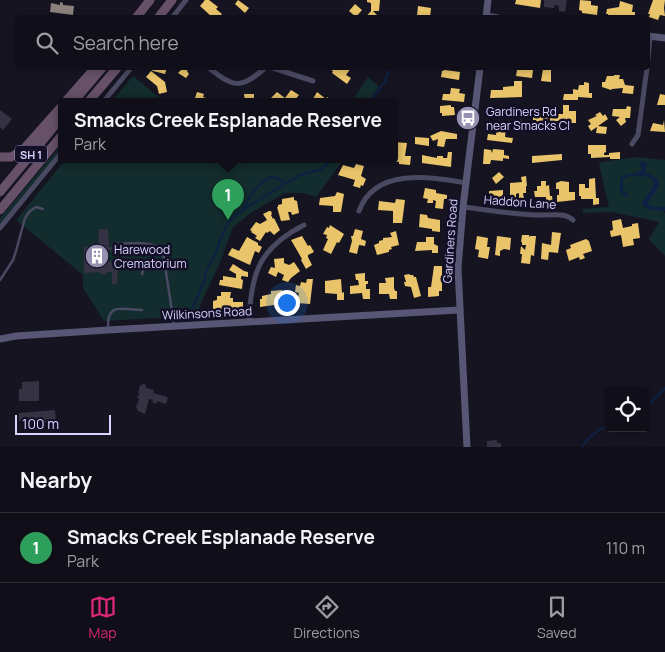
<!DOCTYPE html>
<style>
:root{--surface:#100f19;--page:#191822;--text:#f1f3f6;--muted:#9c9ca2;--line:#302f38;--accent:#db2777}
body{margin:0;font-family:Manrope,sans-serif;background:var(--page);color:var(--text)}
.controls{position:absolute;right:15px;bottom:15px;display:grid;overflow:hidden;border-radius:5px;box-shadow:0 2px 8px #0003}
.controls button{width:45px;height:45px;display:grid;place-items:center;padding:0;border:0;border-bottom:1px solid var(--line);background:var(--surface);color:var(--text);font:25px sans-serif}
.scale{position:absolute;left:15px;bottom:12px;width:96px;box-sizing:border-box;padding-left:5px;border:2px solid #d9d4ff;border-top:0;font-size:14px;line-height:18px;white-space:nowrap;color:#d9d4ff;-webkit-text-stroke:4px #130f26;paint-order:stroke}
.you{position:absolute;left:286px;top:302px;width:18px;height:18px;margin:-12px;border:4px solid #fff;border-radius:50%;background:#1a73e8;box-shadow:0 0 0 8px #1a73e833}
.badge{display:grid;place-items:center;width:32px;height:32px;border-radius:50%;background:var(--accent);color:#fff;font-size:16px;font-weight:700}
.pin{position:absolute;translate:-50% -41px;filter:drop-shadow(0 1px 2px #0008)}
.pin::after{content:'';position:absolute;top:26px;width:18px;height:15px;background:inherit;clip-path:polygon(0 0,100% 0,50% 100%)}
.popup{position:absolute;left:58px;top:98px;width:340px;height:65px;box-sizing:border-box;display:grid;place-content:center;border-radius:5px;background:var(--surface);filter:drop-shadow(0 1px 4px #0005);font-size:16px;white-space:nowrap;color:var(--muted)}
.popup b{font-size:19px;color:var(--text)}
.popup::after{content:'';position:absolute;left:50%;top:100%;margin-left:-10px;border:10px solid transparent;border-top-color:var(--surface)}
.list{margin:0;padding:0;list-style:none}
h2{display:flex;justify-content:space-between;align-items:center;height:65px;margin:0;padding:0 20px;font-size:21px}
h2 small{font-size:16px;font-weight:400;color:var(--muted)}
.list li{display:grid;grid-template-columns:32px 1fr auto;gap:15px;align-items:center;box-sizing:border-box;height:70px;padding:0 20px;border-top:1px solid var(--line)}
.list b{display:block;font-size:19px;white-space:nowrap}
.list p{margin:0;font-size:16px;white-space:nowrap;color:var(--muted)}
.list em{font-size:16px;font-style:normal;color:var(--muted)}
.icon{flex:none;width:28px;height:28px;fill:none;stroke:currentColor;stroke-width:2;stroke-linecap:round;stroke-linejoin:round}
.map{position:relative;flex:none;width:665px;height:447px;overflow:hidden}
.search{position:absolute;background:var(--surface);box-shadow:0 2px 8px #0003;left:15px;right:15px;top:15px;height:55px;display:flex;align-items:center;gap:12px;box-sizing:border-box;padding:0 18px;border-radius:5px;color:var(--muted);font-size:19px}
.sheet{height:135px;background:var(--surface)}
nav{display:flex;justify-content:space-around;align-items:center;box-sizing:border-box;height:70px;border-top:1px solid var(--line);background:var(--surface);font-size:14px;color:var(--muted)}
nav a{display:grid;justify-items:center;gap:2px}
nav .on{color:var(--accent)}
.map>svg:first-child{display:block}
.green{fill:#132c2d}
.water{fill:#0d2144}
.homes{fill:#e9c46a}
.industry{fill:#8a817c}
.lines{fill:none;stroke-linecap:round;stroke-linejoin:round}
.stream{stroke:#0d2144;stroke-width:2}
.building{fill:#343243}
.lane{stroke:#4a4962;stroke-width:2.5}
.street{stroke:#4a4962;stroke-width:5}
.secondary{stroke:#575674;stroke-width:7}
.highway{stroke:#67516a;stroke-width:9}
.labels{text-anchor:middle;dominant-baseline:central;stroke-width:5;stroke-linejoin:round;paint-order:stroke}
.shield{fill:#130f26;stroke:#9e99be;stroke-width:1}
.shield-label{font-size:11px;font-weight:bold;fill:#d9d4ff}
.poi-label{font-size:12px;fill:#d9d4ff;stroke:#130f26;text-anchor:start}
.street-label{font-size:12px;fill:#d9d4ff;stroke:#130f26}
</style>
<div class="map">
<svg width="665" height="447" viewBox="0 0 665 447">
<rect width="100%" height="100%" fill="#161421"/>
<g class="green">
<polygon points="133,76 164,101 112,101"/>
<polygon points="368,77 379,86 369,101 352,101"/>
<polygon points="62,144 62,149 0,225 0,218"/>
<polygon points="637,157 665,160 665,210 661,218 665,212 665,256 649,239 659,222 611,212 583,213 582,209 609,207 599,164 601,162"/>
<polygon points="66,159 344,159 316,197 303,193 285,193 251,213 233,227 219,265 201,303 197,316 104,321 83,288 83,275 16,220"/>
</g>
<path class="water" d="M641,161L647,163L645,172L657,178L659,186L647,204L653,207H665V211L650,210L642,205V202C647,195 655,189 653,179C643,175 633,174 623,179V189L629,196L626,197L620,192V179C626,172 635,176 642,170L639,162Z"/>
<g class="homes">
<polygon points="205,0 209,0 218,7 216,9 222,14 219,18 213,18 200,6"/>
<polygon points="238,0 249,8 245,13 235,4"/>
<polygon points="367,0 380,0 379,11 373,11 378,16 377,18 365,18 371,11 371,3 367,2"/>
<polygon points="516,0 541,0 540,8 515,4"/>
<polygon points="580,0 591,1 591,5 598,6 597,15 582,13 582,11 579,10"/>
<polygon points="653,0 665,0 664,8 665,16 660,15 658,20 649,17 650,14 648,14"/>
<polygon points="620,1 633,5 632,12 635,12 635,18 608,16 608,14 606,14 607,9 619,7"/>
<polygon points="355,4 362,10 356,17 349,11"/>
<polygon points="418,6 431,8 430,18 417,16"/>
<polygon points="149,68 167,68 165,74 153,71"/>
<polygon points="183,68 188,69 187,71 189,74 186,78 178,73"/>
<polygon points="331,68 351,68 346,75 351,78 347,84 332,73 333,71 332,71"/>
<polygon points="521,68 533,70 532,78 516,76 517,70 521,70"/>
<polygon points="545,68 551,68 551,82 541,81 543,69 544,69"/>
<polygon points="445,70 460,72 459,80 441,77 442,71"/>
<polygon points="151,71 165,82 167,92 159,94 157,86 146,77"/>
<polygon points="614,75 620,75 619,79 623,79 625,85 634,86 633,94 622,93 623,88 612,89 611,90 602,87 602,82 605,82 607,76 614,76"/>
<polygon points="514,81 522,81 522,97 490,98 491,90 503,90 503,87 514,86"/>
<polygon points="584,82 589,83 589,93 592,93 592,98 578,97 578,100 563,100 564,94 573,94 573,89 578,90 579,85 584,85"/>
<polygon points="451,88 460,89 459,93 465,94 464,102 442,100 443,94 450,94"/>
<polygon points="291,90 299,95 294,101 269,100 277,92 285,98"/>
<polygon points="197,92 204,94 203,97 216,101 194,101"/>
<polygon points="317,92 326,99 327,97 330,99 329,101 317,101 313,99"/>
<polygon points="244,94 254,94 254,101 245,101"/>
<polygon points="660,94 665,95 665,105 657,105"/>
<polygon points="451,105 451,107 454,107 455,115 442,116 442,113 440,113 440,106"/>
<polygon points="563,105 569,105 569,111 576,111 576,123 568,123 568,121 550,121 550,116 548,116 548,122 537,122 536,120 533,120 533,112 537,112 537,114 563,114"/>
<polygon points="627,106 631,107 630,118 625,118 626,122 621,126 616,120 620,117 612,116 613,109 626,109"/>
<polygon points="600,112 603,116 605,114 608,119 598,126 607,127 606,134 596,133 597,127 591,131 588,126 591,124 588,120 597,116 595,115"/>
<polygon points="514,119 522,120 521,132 517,132 517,129 513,128"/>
<polygon points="664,120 665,132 650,131 653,123 663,125"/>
<polygon points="497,127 506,128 505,137 513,138 512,143 487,140 488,134 496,135"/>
<polygon points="441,131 457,134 457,139 446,139 444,147 437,146 438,139 433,141 430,136"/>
<polygon points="415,137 429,138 429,146 415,144"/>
<polygon points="394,142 407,143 405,156 411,156 410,165 399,164 399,162 393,161"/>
<polygon points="588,145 606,145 606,152 604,153 604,155 609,155 609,153 620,152 620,159 610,159 610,157 591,158 591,154 588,154"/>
<polygon points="484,149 491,150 492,153 493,149 504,150 504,155 509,156 509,159 503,158 503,161 491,160 490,164 483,164"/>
<polygon points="448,152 452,152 451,167 422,163 422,155 437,158 437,156 443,156 443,158 447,158"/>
<polygon points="562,154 562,160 532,163 532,156"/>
<polygon points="356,164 364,166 361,176 366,179 363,186 361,185 360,188 353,186 355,180 338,175 343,165 354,168"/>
<polygon points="499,172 504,177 496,184 492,178"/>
<polygon points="526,176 527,186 526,186 526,193 523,193 524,199 519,199 519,193 516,194 516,202 510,203 510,183 522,182 521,177"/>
<polygon points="595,178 596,198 599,198 599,204 593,205 593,199 581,199 581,196 579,196 579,184 585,184 585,188 589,188 589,179"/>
<polygon points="541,181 546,181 546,186 549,185 550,196 552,196 553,204 546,205 546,197 535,197 534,191 537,191 537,186 541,186"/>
<polygon points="561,181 569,182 569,192 575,192 575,200 557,202 557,195 559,195 559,189 556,189 556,183"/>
<polygon points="425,188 436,190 436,193 447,195 447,199 444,199 443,209 435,208 436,201 433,200 433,203 427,203 428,199 423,198"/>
<polygon points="503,190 503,198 489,200 489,191"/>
<polygon points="337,192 344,194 341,212 333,212 333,206 319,205 320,198 335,196"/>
<polygon points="294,197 294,200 297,201 299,213 292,215 291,212 288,212 290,220 281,221 277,207 278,207 278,205 282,204 282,199"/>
<polygon points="396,199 405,200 402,223 393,223 393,211 378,210 379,201 395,203"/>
<polygon points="269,211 271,211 272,214 271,215 273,219 274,218 280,230 274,235 270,231 267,233 266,232 260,241 255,238 257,236 251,232 252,231 250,230 256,222 260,224 267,220 263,214"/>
<polygon points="420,214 427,215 428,218 440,220 440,232 432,231 432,229 419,227"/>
<polygon points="621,219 623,228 632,226 632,224 638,223 640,238 633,239 634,245 623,247 621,235 611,237 610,231 613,230 612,221"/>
<polygon points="330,225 344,234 339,243 337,242 331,254 323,250 328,239 326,238 327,235 323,234 327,227 329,228"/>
<polygon points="355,229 363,231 361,239 366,241 365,246 359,245 357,254 349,252 352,241 351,236 353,236"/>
<polygon points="396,231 399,245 391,247 392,249 389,250 389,252 377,255 374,245 379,243 379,241 383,240 383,238 392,237 390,233"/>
<polygon points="552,232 561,233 558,253 549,252 548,260 541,259 542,243 551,245"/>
<polygon points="522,235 529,235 530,238 530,236 536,236 534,256 531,255 530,264 521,263 522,254 520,254 521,246 525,250 526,245 522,245 522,242 521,242"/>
<polygon points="302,236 308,246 310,245 314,252 308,255 308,257 312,265 306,269 301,260 302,259 291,240"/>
<polygon points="477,236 488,238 487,247 490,247 488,259 478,257 479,250 475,249"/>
<polygon points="497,236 511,238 510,250 504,249 500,251 500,256 495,255"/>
<polygon points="247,237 258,243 258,245 262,247 259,253 255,251 250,265 228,255 232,248 239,251"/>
<polygon points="426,237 434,237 434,244 438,246 438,253 432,253 432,250 415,251 417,242 426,242"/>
<polygon points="586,239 589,241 592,251 583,254 585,258 580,260 579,257 569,261 566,250 571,248 570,245"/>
<polygon points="284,258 284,263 289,265 294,262 300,271 291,278 288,282 282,280 284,275 278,272 276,277 268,273 271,267 275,268 274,259"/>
<polygon points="233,264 244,271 248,272 248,277 242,276 241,277 241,279 243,280 242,289 219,285 220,280 223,280 223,276 236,278 236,274 229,270"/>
<polygon points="434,266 442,266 442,291 439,291 439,296 428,297 428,287 431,287"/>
<polygon points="365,273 365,281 368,281 368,284 366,284 366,289 370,289 370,299 363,299 362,293 350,294 350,286 359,285 358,280 356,280 355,274"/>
<polygon points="409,274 410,275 413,275 414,277 416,277 421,296 414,298 411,287 405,286 404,282 406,282 404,275"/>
<polygon points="394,277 394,288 395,291 397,291 397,299 390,299 389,294 379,294 379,283 386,283 385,278"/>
<polygon points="307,279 313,279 310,304 297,303 299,293 295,292 296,285 300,286 301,282 306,283"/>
<polygon points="341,279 342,293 344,292 344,300 337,300 337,294 325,293 325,281"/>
<polygon points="282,290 283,297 281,297 281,298 284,298 284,306 277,307 274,305 260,307 260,299 262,299 262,296 271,294 271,291"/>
<polygon points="221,292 231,292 230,298 233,298 233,302 243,302 243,309 241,309 241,313 239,313 238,310 216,311 216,309 213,309 213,301 217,300 217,296 221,296"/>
</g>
<polygon class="industry" points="60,2 63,3 63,5 74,6 73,15 50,12 51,3 60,5"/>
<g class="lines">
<g class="stream">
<polyline points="371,101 385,81 390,68"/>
<path d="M244,209C245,203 249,198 253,192C263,180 272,170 285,184"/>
<polyline points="190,314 205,279 206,271 215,255 220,240 228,222 240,212 276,189 300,175 322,169 332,159"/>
<polyline points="646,405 651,403 665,388"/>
<path d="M582,447C589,436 598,430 609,425"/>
</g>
</g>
<g class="building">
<polygon points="544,0 567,0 565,12 559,11 559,6 554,5 554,8 544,7"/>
<polygon points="0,110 12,119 3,130 0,127"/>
<polygon points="99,229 108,229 109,247 120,247 120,250 109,250 109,262 118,262 117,284 112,284 112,272 107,272 107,274 100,274 100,272 84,273 84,247 98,247"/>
<polygon points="39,381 39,401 19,401 19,389 22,389 22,382"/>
<polygon points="143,384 146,385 146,388 154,390 153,393 168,397 166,404 157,401 157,404 152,402 153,400 149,399 145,414 138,411 136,407 139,399 137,397 140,393 138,393 140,386"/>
<polygon points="55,410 56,421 43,422 43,417 19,421 19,413"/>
<polygon points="497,440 497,443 501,443 501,447 487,447 487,441"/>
</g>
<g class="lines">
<g class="lane">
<path d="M116,244C130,244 156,239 163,253L174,324"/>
<polyline points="142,274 143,270 147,267 165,266"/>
<polyline points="0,280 13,260 16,251 25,218 30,211 36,207 43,209"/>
<path d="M108,328C107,301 123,310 142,310"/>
</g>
<g class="street">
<polyline points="172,18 186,0"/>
<polyline points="648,60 650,37"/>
<path d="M209,68C234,88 241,89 265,68"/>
<polyline points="273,68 313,81"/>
<polyline points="104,101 131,68"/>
<polyline points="632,144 638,135 647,68"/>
<path d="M463,207C491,210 519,216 547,215C556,215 566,213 573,220"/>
<path d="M359,211C375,167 431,177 466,183"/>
<polyline points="0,228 62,152"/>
<path d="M249,321C251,273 259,248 304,225"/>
</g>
<g class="secondary">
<polyline points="486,16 498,18"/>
<polyline points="486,18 488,0"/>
<polyline points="648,36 665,38"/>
<polyline points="0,339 16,336 108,330 459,310"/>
<polyline points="467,447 458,268 463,207 480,68"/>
</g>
<g class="highway">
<polyline points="136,18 150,0"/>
<polyline points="158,18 172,0"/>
<polyline points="66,101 95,68"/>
<polyline points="74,101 102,68"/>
<polyline points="89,101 117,68"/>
<polyline points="0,157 11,157 22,151 62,106"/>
<polyline points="0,192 62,117"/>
<polyline points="0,210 62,135"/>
</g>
</g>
<defs>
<g id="bus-disc" transform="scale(1.25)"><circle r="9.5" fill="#9591b1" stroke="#130f26"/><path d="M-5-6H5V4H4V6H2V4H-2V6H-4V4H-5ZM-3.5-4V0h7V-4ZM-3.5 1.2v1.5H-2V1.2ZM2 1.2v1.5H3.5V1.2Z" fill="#fff"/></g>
<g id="building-disc" transform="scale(1.25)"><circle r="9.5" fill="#9591b1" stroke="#130f26"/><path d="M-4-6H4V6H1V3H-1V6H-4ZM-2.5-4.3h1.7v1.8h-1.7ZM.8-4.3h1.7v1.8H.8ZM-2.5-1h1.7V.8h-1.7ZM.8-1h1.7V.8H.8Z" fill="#fff"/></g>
</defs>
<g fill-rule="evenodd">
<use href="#bus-disc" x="468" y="118"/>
<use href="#building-disc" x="97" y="256"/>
</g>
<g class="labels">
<rect class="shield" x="15" y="145.5" width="32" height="17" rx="4"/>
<g class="shield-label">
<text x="31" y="154">SH 1</text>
</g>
<g class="poi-label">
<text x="486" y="111">Gardiners Rd<tspan x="486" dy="14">near Smacks Cl</tspan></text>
<text x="114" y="249">Harewood<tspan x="114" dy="14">Crematorium</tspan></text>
</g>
<g class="street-label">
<text transform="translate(520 202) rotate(4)">Haddon Lane</text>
<text transform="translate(450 241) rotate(-86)">Gardiners Road</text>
<text transform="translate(207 313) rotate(-3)">Wilkinsons Road</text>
</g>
</g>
</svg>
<div class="controls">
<button><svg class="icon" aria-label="locate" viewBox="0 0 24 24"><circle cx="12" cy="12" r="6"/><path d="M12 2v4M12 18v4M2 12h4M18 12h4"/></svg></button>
</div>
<div class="scale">100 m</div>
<div class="you"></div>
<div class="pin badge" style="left:228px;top:220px;background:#2e9e5b">1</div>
<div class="popup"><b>Smacks Creek Esplanade Reserve</b>Park</div>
<div class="search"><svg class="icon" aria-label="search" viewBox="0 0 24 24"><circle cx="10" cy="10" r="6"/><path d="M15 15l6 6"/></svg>Search here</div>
</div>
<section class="sheet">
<h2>Nearby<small></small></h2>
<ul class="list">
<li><span class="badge" style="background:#2e9e5b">1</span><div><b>Smacks Creek Esplanade Reserve</b><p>Park</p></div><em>110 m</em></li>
</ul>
</section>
<nav>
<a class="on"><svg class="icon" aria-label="map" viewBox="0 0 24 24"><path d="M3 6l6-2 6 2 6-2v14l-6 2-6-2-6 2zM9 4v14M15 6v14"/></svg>Map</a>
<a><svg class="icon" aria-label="directions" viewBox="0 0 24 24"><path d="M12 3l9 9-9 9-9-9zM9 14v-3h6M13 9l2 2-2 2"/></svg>Directions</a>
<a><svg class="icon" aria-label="saved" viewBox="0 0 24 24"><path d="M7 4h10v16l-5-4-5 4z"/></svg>Saved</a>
</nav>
